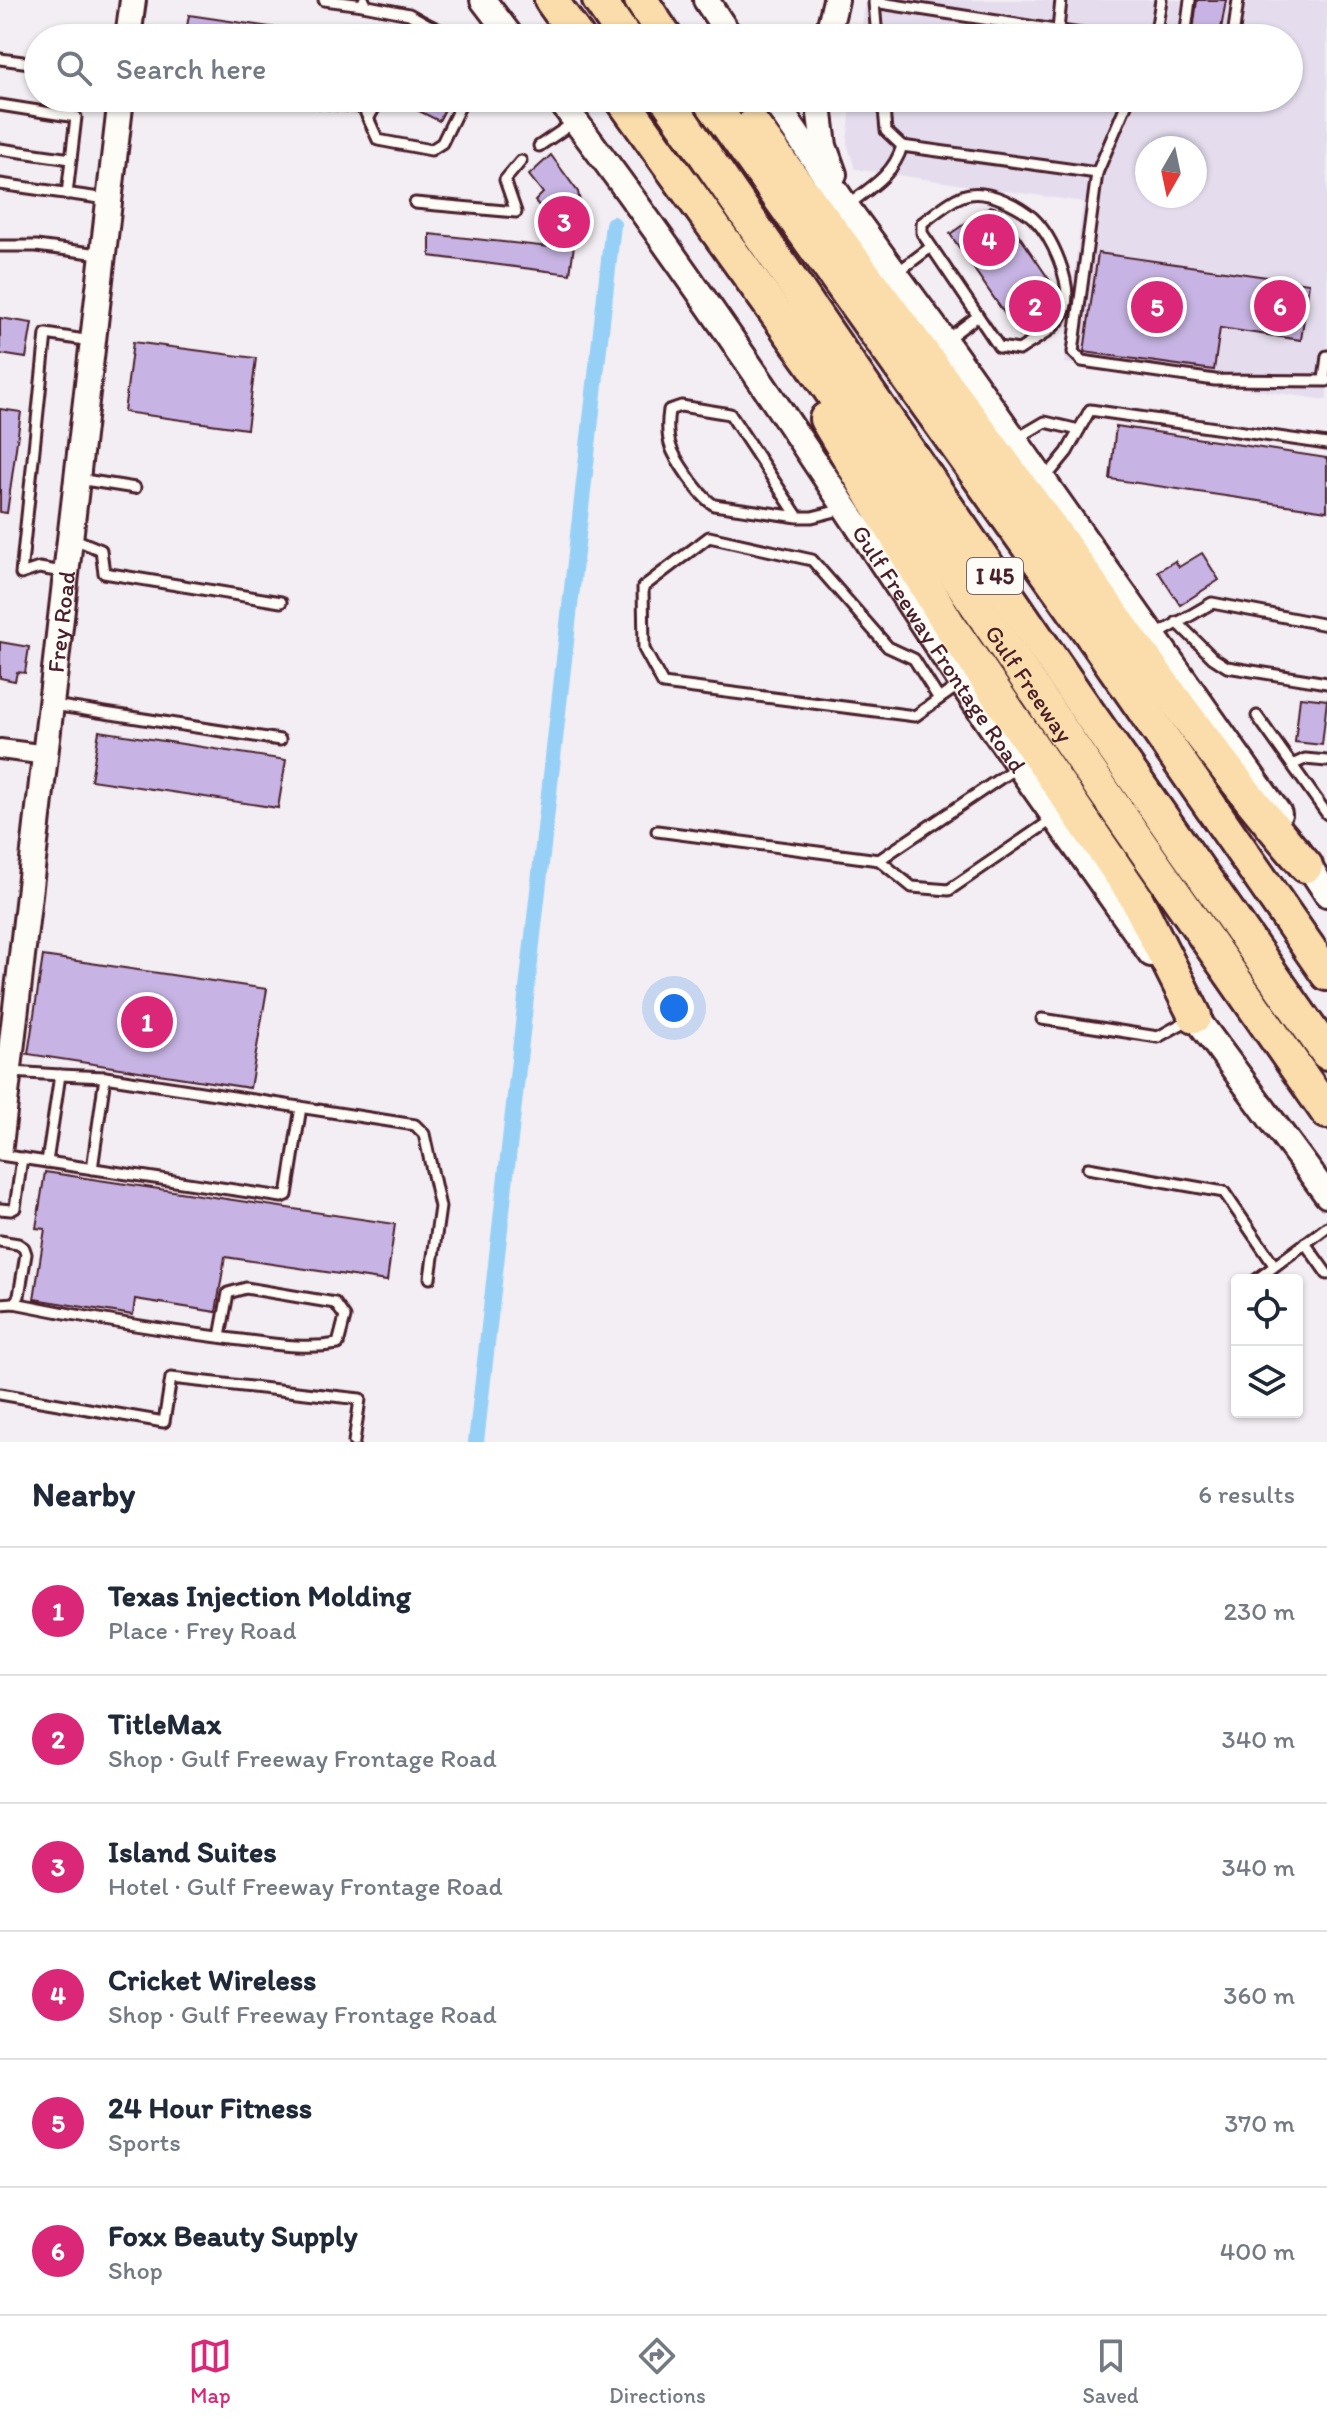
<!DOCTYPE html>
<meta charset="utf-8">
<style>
:root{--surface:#fff;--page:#f6f6f7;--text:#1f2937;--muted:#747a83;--line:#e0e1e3;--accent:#db2777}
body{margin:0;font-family:Itim,sans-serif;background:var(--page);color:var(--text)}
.controls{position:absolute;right:24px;bottom:24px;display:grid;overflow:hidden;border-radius:8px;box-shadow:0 2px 6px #0004}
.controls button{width:72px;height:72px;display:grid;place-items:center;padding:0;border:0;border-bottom:2px solid var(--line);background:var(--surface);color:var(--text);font:40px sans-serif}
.compass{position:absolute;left:1135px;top:136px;width:72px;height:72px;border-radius:50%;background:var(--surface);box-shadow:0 2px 6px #0004;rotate:189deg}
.you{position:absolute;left:674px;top:1008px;width:28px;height:28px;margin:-20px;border:6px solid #fff;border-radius:50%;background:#1a73e8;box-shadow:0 0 0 12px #1a73e833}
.badge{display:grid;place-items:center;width:52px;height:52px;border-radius:50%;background:var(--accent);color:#fff;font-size:26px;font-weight:700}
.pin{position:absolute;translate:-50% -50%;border:4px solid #fff;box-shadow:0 2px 8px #0006}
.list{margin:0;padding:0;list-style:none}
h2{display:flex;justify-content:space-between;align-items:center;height:104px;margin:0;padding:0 32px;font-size:34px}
h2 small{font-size:26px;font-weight:400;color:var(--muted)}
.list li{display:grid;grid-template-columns:52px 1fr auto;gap:24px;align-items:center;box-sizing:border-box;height:128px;padding:0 32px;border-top:2px solid var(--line)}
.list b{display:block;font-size:30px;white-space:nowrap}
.list p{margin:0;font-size:26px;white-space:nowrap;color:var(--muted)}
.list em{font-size:26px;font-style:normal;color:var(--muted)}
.icon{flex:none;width:44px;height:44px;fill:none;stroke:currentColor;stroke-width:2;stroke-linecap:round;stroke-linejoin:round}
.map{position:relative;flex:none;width:1327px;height:1442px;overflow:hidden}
.search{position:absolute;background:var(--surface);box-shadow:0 2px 6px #0004;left:24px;right:24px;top:24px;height:88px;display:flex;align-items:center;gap:20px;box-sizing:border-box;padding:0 28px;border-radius:44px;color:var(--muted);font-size:30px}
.sheet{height:872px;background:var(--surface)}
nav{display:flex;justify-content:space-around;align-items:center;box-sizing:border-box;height:112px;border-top:2px solid var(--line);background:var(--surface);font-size:22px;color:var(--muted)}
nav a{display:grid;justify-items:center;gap:4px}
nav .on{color:var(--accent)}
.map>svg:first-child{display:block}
.built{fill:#e5ddee;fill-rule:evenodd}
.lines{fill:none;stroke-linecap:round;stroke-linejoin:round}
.canal{stroke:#97d0f7;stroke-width:16}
.building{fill:#c7b4e4;stroke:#4a1f2b;stroke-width:2}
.lane-casing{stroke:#4a1f2b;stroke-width:15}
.street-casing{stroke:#4a1f2b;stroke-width:24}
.secondary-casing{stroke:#4a1f2b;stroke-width:30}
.highway-casing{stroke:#4a1f2b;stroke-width:38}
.lane{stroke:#fdfcf7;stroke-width:9}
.street{stroke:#fdfcf7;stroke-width:18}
.secondary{stroke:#fdfcf7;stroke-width:24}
.highway{stroke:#faddab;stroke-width:32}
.labels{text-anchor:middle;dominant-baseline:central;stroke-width:7;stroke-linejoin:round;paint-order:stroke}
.shield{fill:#fdfcf7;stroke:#806168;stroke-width:2}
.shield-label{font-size:22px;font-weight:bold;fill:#4a1f2b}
.street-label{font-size:24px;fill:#4a1f2b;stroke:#fdfcf7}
</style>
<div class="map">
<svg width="1327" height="1442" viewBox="0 0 1327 1442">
<rect width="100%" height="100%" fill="#f2eef3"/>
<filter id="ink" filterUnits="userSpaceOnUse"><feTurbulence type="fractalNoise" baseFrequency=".0125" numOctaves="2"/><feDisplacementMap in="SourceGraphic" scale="16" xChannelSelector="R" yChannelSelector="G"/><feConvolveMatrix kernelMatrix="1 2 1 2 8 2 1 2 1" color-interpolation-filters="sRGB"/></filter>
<g filter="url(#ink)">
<path class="built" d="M866,0H1327V400L1064,363L1083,202L855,169L847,143L852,98H1289V38H860ZM1147,148H1195V196H1147Z"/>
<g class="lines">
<polyline class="canal" points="476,1442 613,224"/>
</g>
<g class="building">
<polygon points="1197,0 1226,0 1220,35 1193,32"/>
<polygon points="189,15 297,31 297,38 185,38"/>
<polygon points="420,98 451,98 439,121 415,109"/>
<polygon points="551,155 578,192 580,202 570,274 430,256 430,234 549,247 552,205 542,209 535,201 543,193 529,175"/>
<polygon points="990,206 1001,209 1059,294 1056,311 1020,336 950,234"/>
<polygon points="1098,253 1309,283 1301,340 1220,328 1214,370 1084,352"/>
<polygon points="0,318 32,323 26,358 0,354"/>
<polygon points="133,342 256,358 247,429 124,412"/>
<polygon points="0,409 21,412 7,513 0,512"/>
<polygon points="1116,426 1327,458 1327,511 1110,479"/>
<polygon points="1202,553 1219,580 1180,605 1158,571 1175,561 1179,567"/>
<polygon points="0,642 29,647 25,673 17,672 15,681 0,678"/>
<polygon points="1300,697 1327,700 1322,745 1295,742"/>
<polygon points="99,731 286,760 278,808 91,780"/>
<polygon points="43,956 267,989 250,1088 28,1054"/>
<polygon points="45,1172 395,1224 387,1281 225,1257 216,1312 135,1299 133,1315 34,1299 45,1229 36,1228"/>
</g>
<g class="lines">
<g class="lane-casing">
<g id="lane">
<polyline points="324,0 363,5 364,0"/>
<polyline points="363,5 409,14 425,23"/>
<polyline points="1058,30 1061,0"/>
<polyline points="416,38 425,23 456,38"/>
<polyline points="877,38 874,2 1107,38"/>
<polyline points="1155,38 1161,0"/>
<polyline points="1185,38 1190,0"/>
<polyline points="1233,38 1238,0"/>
<polyline points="0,59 38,64"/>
<polyline points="289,98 363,107 378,140 431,150 442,143 464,98"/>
<polyline points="883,98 886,131 902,146"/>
<polyline points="0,105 76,117 67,194"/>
<polyline points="368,119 380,98"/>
<polyline points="539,146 573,123"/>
<polyline points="0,149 71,159"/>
<polyline points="1097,173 1073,352 1082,361 1215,380 1327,381"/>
<polyline points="0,184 107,199"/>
<polyline points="415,203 516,212 505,180 521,161"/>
<path d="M849,204C872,187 894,174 902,146L1097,173L1129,98"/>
<polyline points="0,246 36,246 100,254"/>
<polyline points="895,274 931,247"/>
<path d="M947,339L978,316L999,347L1019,350C1035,339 1059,329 1065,309C1073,283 1052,236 1033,218C1018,205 990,191 970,194C954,196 935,214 922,223V233L978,316"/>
<polyline points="1324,380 1327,356"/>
<polyline points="1016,439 1045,422 1079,430"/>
<polyline points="78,479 135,488"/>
<polyline points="1044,480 1067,452 1090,410 1327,444"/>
<path d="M798,517L730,414L681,406L669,410C664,444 673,455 692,482C699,491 704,499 714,505L798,517H812L844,509"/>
<polyline points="72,538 101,550 104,573 281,602"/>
<polyline points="63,572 39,568 21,574 46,334 91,341"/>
<polyline points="1177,622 1213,658 1227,667 1327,683"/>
<polyline points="1155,636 1212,603 1327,625"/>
<polyline points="939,699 914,659 888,647 812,560 709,537 643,587 644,649 663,684 915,716 959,685"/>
<polyline points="53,705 280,740"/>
<polyline points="1257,716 1292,765"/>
<polyline points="1327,761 1305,759 1292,765 1327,814"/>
<polyline points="657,831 879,860 912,887 949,890 1053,819"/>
<polyline points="879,860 1017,767"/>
<polyline points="1042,1019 1158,1037 1192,1018"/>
<polyline points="60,1075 105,1077 415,1125 424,1134 440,1207 430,1278"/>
<polyline points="0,1155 47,1162 60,1075 11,1072"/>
<polyline points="47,1162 282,1197 287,1195 301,1107"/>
<polyline points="1088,1168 1224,1192 1274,1265"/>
<polyline points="92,1169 105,1077"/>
<polyline points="0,1209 11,1210 15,1208 22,1158"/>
<polyline points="0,1241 18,1244 24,1248 26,1254 19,1296 14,1303"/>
<polyline points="1305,1243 1327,1274"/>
<polyline points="1256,1280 1327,1227"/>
<path d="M0,1304L14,1303C87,1318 160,1330 233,1339C268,1343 303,1350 338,1344L345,1317L335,1303L246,1288L228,1293L220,1337"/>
<polyline points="0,1394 164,1422 171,1378 360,1399 354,1442"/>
</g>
</g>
<g class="street-casing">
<polyline id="street" points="0,749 47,755"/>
</g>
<g class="secondary-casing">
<g id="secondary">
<polyline points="483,0 512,38"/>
<polyline points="706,0 731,38"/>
<polyline points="128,38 133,0"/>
<polyline points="827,38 836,0"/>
<path id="s1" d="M558,98C701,286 830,484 960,681C1022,773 1088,863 1151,954"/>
<polyline points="772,98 846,206 955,355 1279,814"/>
<polyline points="818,98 824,146 834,174"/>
<polyline points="1298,850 1327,894"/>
<polyline points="1186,1004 1327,1195"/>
<path id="s2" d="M0,1146L121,98"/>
</g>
</g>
<g class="highway-casing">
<g id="highway">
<polyline points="551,0 578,38"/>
<polyline points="599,0 625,38"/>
<polyline points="641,0 666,38"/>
<path id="s3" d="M621,98L811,362L1084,763L1327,1112"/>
<polyline points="666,98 1088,712 1327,1053"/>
<polyline points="708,98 1095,640 1327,974"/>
<path d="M753,125C853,259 953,393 1051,528C1133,642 1214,760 1306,866"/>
<polyline points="826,419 948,623 1135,896 1195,1016"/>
</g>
</g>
<use href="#lane" class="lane"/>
<use href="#street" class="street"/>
<use href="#secondary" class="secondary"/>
<use href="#highway" class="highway"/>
</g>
</g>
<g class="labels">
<rect class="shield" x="967" y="558" width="56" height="36" rx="6"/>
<g class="shield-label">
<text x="995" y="576">I 45</text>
</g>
<g class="street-label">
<text stroke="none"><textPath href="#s2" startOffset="528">Frey Road</textPath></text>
<text stroke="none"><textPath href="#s1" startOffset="670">Gulf Freeway Frontage Road</textPath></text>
<text stroke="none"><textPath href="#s3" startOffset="714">Gulf Freeway</textPath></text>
</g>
</g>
</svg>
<div class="controls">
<button><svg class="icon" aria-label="locate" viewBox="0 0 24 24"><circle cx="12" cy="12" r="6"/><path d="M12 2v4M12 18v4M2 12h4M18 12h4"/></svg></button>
<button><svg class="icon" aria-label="layers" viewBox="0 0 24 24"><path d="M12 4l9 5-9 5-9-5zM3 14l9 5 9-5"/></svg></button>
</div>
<svg class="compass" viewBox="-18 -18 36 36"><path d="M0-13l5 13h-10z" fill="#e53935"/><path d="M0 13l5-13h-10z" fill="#747a83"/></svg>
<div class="you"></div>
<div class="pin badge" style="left:147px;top:1022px">1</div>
<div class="pin badge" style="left:1035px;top:306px">2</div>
<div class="pin badge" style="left:564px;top:222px">3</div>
<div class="pin badge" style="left:989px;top:240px">4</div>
<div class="pin badge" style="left:1157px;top:307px">5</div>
<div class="pin badge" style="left:1280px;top:306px">6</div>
<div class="search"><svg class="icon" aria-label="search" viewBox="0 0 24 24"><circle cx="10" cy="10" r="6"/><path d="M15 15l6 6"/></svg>Search here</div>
</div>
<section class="sheet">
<h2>Nearby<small>6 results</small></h2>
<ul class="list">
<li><span class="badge">1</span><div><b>Texas Injection Molding</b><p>Place · Frey Road</p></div><em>230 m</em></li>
<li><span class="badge">2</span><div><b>TitleMax</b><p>Shop · Gulf Freeway Frontage Road</p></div><em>340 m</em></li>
<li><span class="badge">3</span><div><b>Island Suites</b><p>Hotel · Gulf Freeway Frontage Road</p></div><em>340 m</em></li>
<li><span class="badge">4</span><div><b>Cricket Wireless</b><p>Shop · Gulf Freeway Frontage Road</p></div><em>360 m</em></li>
<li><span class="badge">5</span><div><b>24 Hour Fitness</b><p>Sports</p></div><em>370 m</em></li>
<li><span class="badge">6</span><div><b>Foxx Beauty Supply</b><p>Shop</p></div><em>400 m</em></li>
</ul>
</section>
<nav>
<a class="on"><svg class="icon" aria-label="map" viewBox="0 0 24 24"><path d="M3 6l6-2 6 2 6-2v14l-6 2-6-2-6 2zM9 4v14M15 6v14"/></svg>Map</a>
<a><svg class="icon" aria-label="directions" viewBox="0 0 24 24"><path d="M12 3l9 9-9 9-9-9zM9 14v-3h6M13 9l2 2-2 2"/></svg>Directions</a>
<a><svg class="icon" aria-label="saved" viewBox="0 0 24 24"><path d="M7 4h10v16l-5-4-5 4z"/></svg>Saved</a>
</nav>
